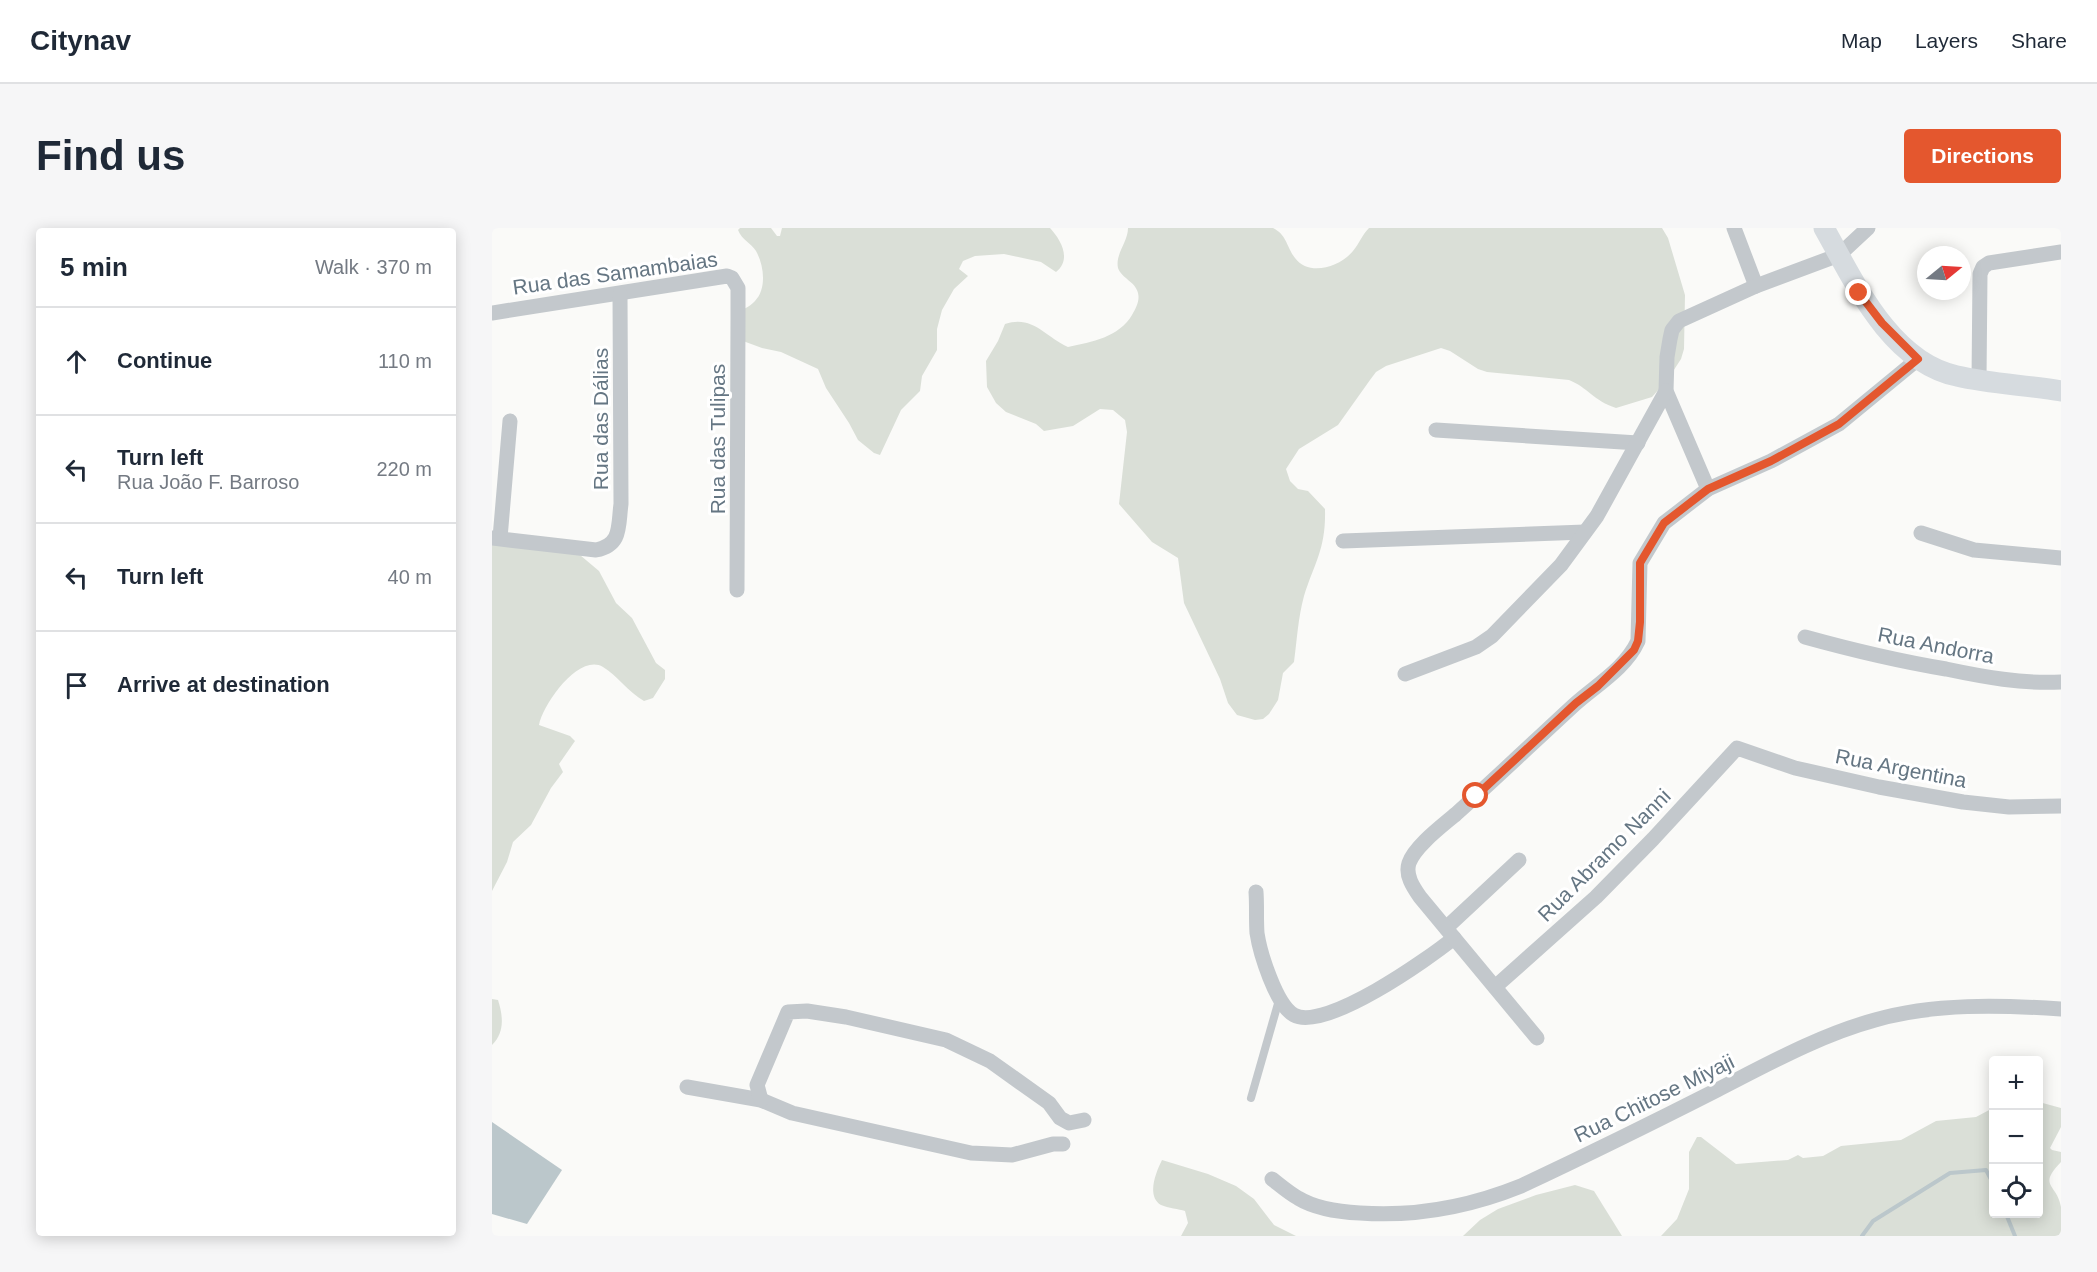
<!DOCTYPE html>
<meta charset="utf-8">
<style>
:root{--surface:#fff;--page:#f6f6f7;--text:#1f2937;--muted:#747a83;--line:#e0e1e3;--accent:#e4572e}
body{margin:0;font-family:Helvetica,sans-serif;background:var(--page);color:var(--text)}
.controls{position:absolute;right:18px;bottom:18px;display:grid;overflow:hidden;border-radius:6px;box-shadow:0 3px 15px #0003}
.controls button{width:54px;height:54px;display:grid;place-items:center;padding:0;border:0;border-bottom:2px solid var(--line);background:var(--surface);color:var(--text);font:30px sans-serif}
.compass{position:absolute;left:1425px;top:18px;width:54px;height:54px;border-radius:50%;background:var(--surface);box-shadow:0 3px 15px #0003;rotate:72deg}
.stop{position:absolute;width:18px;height:18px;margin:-14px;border:4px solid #e4572e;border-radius:50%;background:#fff}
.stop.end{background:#e4572e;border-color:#fff;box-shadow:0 2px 6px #0008}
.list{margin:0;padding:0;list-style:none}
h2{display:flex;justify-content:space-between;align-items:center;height:78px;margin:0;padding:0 24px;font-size:26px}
h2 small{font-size:20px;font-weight:400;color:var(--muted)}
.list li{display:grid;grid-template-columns:39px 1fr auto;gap:18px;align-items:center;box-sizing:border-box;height:108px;padding:0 24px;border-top:2px solid var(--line)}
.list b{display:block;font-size:22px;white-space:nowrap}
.list p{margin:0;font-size:20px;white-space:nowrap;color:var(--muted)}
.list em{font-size:20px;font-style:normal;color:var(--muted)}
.icon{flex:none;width:33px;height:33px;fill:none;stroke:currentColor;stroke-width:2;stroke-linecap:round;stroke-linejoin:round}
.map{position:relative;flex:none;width:1569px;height:1008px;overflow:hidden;border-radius:6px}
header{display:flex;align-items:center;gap:36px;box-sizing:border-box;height:84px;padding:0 30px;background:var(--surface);border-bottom:2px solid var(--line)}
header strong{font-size:28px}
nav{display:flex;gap:33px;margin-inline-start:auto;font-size:21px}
.intro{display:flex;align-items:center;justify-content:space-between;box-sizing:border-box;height:144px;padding:0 36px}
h1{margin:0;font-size:42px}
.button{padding:15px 27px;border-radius:6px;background:var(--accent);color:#fff;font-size:21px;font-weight:700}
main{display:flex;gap:36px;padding:0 36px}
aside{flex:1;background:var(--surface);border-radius:6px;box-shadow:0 3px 15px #0003}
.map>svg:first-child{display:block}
.green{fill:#dadfd7}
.water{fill:#bbc7cb}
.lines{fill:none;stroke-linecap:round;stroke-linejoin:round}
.stream{stroke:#bbc7cb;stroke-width:4}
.service{stroke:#c3c8cc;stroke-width:8}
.minor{stroke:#c3c8cc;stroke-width:15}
.secondary{stroke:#d6dbdf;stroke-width:21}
.route{stroke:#e4572e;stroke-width:8}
.labels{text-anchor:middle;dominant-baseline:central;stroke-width:6;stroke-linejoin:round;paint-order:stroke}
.street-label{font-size:21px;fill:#657683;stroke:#fff}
</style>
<header>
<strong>Citynav</strong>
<nav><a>Map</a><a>Layers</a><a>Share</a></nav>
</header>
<div class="intro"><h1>Find us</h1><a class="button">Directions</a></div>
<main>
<aside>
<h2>5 min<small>Walk · 370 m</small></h2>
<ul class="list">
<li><svg class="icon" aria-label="ahead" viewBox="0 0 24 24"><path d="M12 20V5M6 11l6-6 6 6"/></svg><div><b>Continue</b></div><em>110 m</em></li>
<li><svg class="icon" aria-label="left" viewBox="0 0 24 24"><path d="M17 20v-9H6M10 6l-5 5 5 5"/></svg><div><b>Turn left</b><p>Rua João F. Barroso</p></div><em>220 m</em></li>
<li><svg class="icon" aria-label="left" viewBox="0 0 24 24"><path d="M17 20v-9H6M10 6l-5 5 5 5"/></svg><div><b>Turn left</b></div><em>40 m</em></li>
<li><svg class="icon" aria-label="arrive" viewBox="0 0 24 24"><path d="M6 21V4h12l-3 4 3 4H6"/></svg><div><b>Arrive at destination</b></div></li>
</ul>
</aside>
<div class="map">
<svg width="1569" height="1008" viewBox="0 0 1569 1008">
<rect width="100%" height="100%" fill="#fafaf8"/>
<g class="green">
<path d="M248,0H279L285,8H288L290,0H558C569,12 580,31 564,44L549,34L512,26L483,28L471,33L467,41L476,48L462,61L450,82L445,101V122L430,148L428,163L409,182L388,227L382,225L366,212L357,195L334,160L326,141L289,124L270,120L251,113L243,86C249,82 258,79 263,73C275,61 272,37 264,23C259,15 250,12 246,2Z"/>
<path d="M636,0H781C795,7 794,18 803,30C817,49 848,39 861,23C867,16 870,7 877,0H1170L1176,10L1193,67L1192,121L1189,131L1176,151L1160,169L1124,180C1102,173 1095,159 1077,152L995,144L986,141L958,123L949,120L894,138L884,144L878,152L846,197L807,221L794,241L798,253L806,261L816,263L833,281C834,321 823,333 812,368C806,390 805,412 802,434L791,445L786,472L777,486L771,491L763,492L745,487L736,475L728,451L692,375L686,330L660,314L627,276L635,204L633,192L621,182L608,181L581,198L552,203L544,196L514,184L504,175L495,159L494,133L506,113L513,96C541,87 552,108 576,119C600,114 627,109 640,87C644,80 648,73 646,65C643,53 630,51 626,40C623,26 636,14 636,0Z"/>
<path d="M0,316L88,327L107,343L124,375L140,390L164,435L173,442V451L161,470L152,473C136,464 125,447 111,439C87,425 51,476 47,497L78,508L83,513L67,536L71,544L59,560L39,597L21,614L15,634L0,663Z"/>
<path d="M0,771L6,772C11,788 13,804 0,817Z"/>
<path d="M1547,874L1569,880V899L1558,920L1560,922L1569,924V934C1545,959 1565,955 1569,979C1569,988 1569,999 1569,1008H1169L1185,991L1197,961V924L1205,909H1209L1244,936L1296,932L1306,927L1311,930L1331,928L1349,918L1409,912L1444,893L1484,889L1501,880L1502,986H1546Z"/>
<path d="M670,932L716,946L744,958L762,971L782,997L804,1008H689L696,995L693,983C687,981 676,980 669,977C654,968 664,944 670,932Z"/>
<polygon points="1083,957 1102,963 1130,1008 971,1008 988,992 1006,981 1044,967"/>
</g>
<polygon class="water" points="0,894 70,942 35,996 0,986"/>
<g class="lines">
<g class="stream">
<polyline points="1514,986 1523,1008"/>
<polyline points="1370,1008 1381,993 1458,945 1494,942 1502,957"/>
</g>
<polyline class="service" points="759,870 787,772"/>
<g class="minor">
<polyline points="1242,0 1264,58"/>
<polyline points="0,85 235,48 240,50 246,60 246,89 245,362"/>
<polyline points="1487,152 1488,46 1491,39 1497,35 1569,24"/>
<polyline points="944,202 1146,215"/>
<polyline points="1216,261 1174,163 1175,129 1178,111 1180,102 1187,93 1264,58 1347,27 1376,0"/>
<polyline points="1429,305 1482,322 1569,330"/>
<path d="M0,310L104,322C130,317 126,298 129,276L128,66"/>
<polyline points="8,310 18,193"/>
<polyline points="851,313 1093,304"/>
<path d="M1313,409C1360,422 1406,433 1454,441C1492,449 1530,456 1569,454"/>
<polyline points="913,446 984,419 1000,408 1069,337 1105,288 1174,163"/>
<path d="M764,664C765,677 764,691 765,705C768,725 784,777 802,787C833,804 936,731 962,710"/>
<polyline points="954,700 1027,632"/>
<polyline points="1003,759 1104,669 1161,611 1245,520 1303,540 1387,559 1471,574 1517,579 1569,578"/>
<path d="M1045,810L928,669C921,659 913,647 917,635C923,618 950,598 964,586C1004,550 1043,513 1082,477C1104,457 1133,441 1146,413L1148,335L1172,295L1216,261L1279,233L1347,196L1426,131"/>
<polyline points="195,859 269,872 300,885 479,925 520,927 561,916 571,916"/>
<polyline points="269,872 265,857 296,784 315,783 354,789 454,812 498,833 557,875 568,890 577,895 592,892"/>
<path d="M780,951C789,958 797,965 806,970C824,981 847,984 868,985C925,989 977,979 1029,958C1095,927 1160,895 1225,862C1276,836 1328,807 1383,792C1441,775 1509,777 1569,781"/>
</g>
<path class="secondary" d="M1332,0C1362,53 1398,134 1465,148C1499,156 1535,157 1569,163"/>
</g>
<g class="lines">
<polyline class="route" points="984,568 1084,475 1106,458 1142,422 1146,413 1148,394 1148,335 1172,295 1216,261 1279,233 1347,196 1426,131 1390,95 1367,65"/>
</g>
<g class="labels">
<g class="street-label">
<text transform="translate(123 45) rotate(-8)">Rua das Samambaias</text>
<text transform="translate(108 191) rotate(-90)">Rua das Dálias</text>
<text transform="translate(225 211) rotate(-90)">Rua das Tulipas</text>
<text transform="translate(1444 417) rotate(11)">Rua Andorra</text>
<text transform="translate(1409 540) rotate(11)">Rua Argentina</text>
<text transform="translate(1112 627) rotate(-45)">Rua Abramo Nanni</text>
<text transform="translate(1162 870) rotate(-26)">Rua Chitose Miyaji</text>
</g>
</g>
</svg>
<div class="controls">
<button>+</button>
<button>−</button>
<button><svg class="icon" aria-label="locate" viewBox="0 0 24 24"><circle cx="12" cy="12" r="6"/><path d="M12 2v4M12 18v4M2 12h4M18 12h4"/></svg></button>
</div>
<svg class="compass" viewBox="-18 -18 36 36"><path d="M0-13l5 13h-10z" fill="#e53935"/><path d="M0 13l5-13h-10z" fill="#747a83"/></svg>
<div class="stop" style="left:984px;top:568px"></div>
<div class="stop end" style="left:1367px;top:65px"></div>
</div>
</main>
